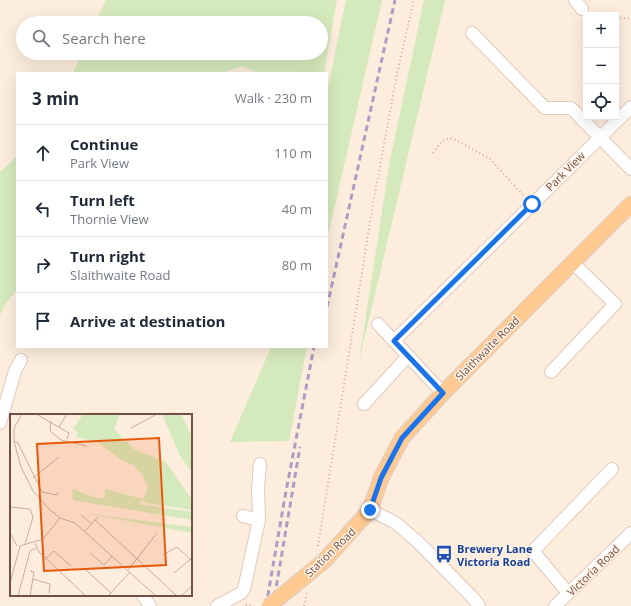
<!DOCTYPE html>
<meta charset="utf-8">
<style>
:root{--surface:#fff;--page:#f6f6f7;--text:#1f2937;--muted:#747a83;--line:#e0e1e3}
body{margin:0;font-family:"Open Sans",sans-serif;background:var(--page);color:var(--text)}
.controls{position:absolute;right:12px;top:12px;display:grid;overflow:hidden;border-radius:0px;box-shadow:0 4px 16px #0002}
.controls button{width:36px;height:36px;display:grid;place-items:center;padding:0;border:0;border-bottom:1px solid var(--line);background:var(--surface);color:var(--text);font:20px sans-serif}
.stop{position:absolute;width:12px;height:12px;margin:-9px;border:3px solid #1a73e8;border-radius:50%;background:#fff}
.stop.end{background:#1a73e8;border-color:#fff;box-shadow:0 1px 4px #0008}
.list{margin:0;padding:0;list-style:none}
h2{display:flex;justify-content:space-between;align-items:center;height:52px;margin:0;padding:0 16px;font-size:17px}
h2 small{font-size:13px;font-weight:400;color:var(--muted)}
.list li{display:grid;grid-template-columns:26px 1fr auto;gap:12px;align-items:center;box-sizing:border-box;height:56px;padding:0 16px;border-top:1px solid var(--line)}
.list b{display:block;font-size:15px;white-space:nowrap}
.list p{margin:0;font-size:13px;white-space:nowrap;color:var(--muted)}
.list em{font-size:13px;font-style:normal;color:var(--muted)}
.icon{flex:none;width:22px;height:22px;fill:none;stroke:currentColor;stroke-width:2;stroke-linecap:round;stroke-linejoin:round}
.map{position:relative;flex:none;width:631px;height:606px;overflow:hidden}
.search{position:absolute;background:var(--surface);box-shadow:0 4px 16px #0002;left:16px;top:16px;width:312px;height:44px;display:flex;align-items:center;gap:10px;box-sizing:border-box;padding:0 14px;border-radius:22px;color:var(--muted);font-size:15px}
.panel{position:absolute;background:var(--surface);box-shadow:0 4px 16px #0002;left:16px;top:72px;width:312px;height:276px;border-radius:0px}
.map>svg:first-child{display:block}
.green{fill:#d5eabc}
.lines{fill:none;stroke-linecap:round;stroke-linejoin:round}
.minor-casing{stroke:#e3c9bd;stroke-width:14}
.major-casing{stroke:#dbd2cf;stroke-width:17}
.path{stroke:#d7a998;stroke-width:2;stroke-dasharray:1 3;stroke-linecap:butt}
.minor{stroke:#fff;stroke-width:12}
.major{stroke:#ffc992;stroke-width:15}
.rail{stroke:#ae9dc5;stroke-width:3;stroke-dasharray:6 4;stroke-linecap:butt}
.major-bridge-casing{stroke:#dbd2cf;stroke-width:17;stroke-linecap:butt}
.major-bridge{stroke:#ffc992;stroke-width:15}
.route{stroke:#1a73e8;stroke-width:5}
.labels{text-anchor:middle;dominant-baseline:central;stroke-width:3;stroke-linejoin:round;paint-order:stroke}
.street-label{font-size:11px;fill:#735045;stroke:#fff1e4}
.transit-label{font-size:11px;font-weight:bold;fill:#164399;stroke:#fff1e4;text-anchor:start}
.inset-road{fill:none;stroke:#c6aea0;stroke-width:1}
.view{fill:#e8590c;fill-opacity:0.15;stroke:#e8590c;stroke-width:2}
.inset-edge{fill:none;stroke:#735045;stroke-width:2}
</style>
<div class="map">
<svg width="631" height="606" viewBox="0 0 631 606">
<rect width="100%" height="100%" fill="#fdeddd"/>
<g class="green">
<polygon points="106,0 337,0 324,73 257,73 243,66 221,73 73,73 82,53 321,53 321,23 95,23"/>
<polygon points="346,0 382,0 327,240 327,92"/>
<polygon points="424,0 445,0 359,361 390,160"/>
<polygon points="17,156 17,290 6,303 0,315 0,172"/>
<polygon points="271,347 307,347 289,441 230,442"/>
</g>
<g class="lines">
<g class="minor-casing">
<g id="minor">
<polyline points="575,0 582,9"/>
<polyline points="472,33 545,108 571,108 631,169"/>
<polyline points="378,324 443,393"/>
<polyline points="394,341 631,107"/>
<polyline points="551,372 615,304 573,263"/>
<polyline points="364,404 408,356"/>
<polyline points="0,423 15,371 21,360"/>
<polyline points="370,510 396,523 420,544 474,599 479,606"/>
<polyline points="259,520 258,489 260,464"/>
<polyline points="568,593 533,551 612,469"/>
<polyline points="143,595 150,606"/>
<polyline points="217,606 241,593 244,589 259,520 243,516"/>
<polyline points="555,606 631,533"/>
</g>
</g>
<g class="major-casing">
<polyline id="major" points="324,561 370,510 381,478 402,438 443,393 631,204"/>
</g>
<g class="path">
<polyline points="616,17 631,19"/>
<path d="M433,153C440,144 444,135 456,140L490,159L524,196"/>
<polyline points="318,546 373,204 398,69 414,0"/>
<polyline points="246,605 249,604 251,606"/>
<polyline points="304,606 307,592"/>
</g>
<use href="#minor" class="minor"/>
<use href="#major" class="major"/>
<g class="rail">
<polyline points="327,307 395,0"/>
<polyline points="266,606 286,491 314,347"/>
<polyline points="273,606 300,447"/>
</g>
<g class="major-bridge-casing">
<polyline id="major-bridge" points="269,606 324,561"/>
</g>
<use href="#major-bridge" class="major-bridge"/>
</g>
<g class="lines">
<polyline class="route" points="370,510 381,478 402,438 443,393 394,341 532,204"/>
</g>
<defs>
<g id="bus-bare" transform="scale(1.38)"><path d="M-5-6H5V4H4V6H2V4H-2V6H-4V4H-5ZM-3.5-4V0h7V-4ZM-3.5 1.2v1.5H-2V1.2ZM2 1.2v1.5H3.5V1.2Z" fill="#1a4fb4" stroke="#fff1e4" stroke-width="2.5" paint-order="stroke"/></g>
</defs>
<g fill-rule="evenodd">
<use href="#bus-bare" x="444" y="554"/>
</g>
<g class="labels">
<g class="street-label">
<text transform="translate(565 171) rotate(-45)">Park View</text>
<text transform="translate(487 348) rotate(-45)">Slaithwaite Road</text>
<text transform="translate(330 552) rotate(-44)">Station Road</text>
<text transform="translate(593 570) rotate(-44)">Victoria Road</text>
</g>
<g class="transit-label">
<text x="457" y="548">Brewery Lane<tspan x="457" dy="13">Victoria Road</tspan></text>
</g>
</g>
<g transform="translate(10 414)">
<rect width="182" height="182" fill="#fdeddd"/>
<path d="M73,0H110L104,15L124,35L156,48L182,86V96L136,89L133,86L129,90L182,98V106L63,86L62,75L87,84H95V75L133,85L138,73L132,60L123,51L111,46L88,28L65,23L68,18L63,15ZM152,0H171L182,23V55H179L169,40ZM80,100L182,113V119Z" fill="#d5eabc"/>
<path class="inset-road" d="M12,0L4,14V27L11,53L23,77L39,95L50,104L65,109L146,182M26,0L59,19L57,25M41,7L40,17L51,26L77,32M49,13L57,0M121,14L147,0M4,27L8,29L32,78L47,81L48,78M23,64L49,43M0,93L20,95L23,103L15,130M71,101L82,110M85,106L167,182M75,117L88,103M0,119L7,132M25,129L29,138L76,182M80,139L94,151L102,142M153,141L167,133L182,147M36,144L44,137L61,152M75,155L101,179M118,156L147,119M164,159L182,144M23,165L40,170L39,179M0,169L10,132L33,125L50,104M8,182L20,137L26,134M20,182L24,158L20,157M98,182L120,158M171,182L182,172"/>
<path class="view" d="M149,24L156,151L34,157L27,30Z"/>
<rect width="182" height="182" class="inset-edge"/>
</g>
</svg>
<div class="controls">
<button>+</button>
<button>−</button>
<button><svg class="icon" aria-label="locate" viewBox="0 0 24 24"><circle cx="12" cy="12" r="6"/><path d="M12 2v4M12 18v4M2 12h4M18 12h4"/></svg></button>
</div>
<div class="stop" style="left:532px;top:204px"></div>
<div class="stop end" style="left:370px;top:510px"></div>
<div class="search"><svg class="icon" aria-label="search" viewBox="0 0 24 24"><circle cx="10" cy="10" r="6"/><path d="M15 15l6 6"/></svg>Search here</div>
<section class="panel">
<h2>3 min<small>Walk · 230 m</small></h2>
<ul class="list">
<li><svg class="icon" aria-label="ahead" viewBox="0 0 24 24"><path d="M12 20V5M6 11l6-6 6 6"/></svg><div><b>Continue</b><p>Park View</p></div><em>110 m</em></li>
<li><svg class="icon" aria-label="left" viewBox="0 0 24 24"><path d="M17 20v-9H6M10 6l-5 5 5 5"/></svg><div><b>Turn left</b><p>Thornie View</p></div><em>40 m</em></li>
<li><svg class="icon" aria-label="right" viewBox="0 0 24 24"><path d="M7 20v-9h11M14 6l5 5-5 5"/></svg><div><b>Turn right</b><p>Slaithwaite Road</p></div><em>80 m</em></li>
<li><svg class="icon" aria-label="arrive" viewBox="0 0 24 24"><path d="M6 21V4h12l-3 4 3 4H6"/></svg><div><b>Arrive at destination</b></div></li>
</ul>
</section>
</div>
